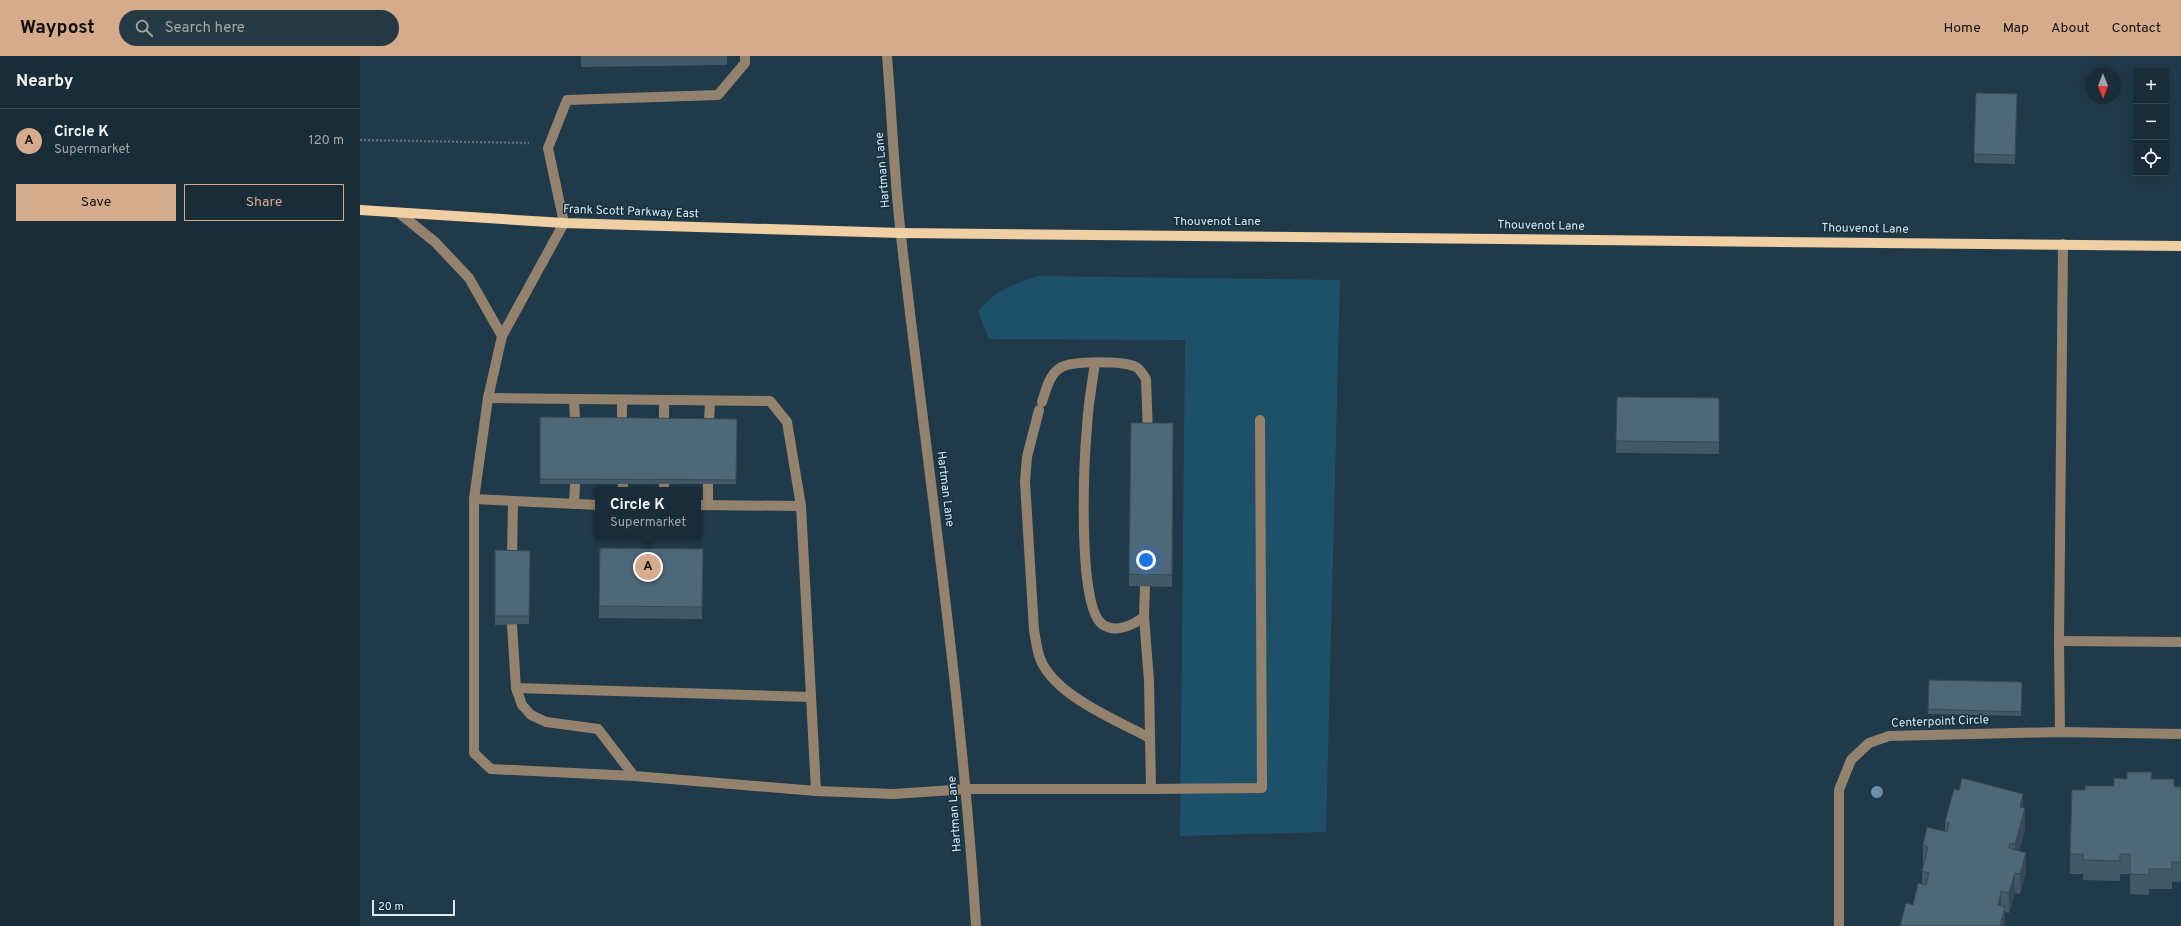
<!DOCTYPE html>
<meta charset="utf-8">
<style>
:root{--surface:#192c37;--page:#263842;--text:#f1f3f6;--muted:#9fa7ad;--line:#374852;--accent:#d6ab8b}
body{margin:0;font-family:Overpass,sans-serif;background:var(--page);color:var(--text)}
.controls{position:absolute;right:12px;top:12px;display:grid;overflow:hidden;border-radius:0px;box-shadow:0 4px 16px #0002}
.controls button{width:36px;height:36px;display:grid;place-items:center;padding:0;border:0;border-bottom:1px solid var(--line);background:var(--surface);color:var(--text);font:20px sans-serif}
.compass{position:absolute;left:1725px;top:12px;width:36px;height:36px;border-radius:50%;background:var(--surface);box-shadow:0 4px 16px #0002;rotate:180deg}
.scale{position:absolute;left:12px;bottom:10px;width:83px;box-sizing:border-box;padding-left:4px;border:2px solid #dae9f2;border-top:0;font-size:11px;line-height:14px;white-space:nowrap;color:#dae9f2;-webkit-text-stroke:3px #17303e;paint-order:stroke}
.you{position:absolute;left:786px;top:504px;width:14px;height:14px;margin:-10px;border:3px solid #fff;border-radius:50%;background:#1a73e8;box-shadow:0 0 0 6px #1a73e833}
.badge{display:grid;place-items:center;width:26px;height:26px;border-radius:50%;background:var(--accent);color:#111;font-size:13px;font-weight:700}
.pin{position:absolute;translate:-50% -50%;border:2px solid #fff;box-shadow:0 1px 4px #0006}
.popup{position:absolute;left:235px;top:431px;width:106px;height:52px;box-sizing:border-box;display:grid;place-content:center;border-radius:0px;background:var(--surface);filter:drop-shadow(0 1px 3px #0005);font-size:13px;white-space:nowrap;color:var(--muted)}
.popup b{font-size:15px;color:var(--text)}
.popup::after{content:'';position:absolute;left:50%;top:100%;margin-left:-8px;border:8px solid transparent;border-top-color:var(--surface)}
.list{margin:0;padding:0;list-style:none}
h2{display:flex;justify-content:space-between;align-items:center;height:52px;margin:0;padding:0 16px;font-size:17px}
h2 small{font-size:13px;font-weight:400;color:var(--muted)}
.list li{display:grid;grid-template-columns:26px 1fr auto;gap:12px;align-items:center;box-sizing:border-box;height:64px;padding:0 16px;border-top:1px solid var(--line)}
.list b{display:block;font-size:15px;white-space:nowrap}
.list p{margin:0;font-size:13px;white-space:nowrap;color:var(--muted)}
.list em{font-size:13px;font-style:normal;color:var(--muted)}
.actions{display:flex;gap:8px;padding:12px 16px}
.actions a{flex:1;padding:9px 0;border:1px solid var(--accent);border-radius:0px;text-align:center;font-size:14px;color:var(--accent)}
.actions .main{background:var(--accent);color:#111}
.icon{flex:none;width:22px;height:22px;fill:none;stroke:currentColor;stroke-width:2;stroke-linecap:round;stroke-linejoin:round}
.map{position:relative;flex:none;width:1821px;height:870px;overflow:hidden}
header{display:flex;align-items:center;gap:24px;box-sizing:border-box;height:56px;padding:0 20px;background:var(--accent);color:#111}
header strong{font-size:19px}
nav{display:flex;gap:22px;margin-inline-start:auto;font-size:14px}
.search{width:280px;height:36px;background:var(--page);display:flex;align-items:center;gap:10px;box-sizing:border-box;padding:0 14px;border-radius:22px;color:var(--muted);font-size:15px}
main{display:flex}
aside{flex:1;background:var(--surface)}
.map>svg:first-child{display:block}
.green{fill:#1f506a}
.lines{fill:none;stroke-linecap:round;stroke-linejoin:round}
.path{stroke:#5a707d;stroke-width:2.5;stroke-dasharray:2 2;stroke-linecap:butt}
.minor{stroke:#93836e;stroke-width:10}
.major{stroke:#f0cfa4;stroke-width:10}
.tree{fill:#6b91a9}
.wall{fill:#435967}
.shaded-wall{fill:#374954}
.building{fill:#4e6878;stroke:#374954}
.labels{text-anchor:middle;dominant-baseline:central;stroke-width:3;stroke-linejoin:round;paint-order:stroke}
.street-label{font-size:12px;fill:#dae9f2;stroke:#17303e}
</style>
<header>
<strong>Waypost</strong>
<div class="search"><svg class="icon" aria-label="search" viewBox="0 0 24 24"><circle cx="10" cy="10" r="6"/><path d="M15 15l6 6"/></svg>Search here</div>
<nav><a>Home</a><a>Map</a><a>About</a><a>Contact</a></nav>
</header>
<main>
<aside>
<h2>Nearby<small></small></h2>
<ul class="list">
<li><span class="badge">A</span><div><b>Circle K</b><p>Supermarket</p></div><em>120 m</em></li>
</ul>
<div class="actions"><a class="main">Save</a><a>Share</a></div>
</aside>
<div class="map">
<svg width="1821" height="870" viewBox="0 0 1821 870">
<rect width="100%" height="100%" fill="#213a49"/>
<path class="green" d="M678,220L980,224L966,776L820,780L825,284L629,283L618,255C634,235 654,228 678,220Z"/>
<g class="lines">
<polyline class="path" points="0,84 169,87"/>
<g class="minor">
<path d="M527,0C532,60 534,120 541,180C567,410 602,639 616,870"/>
<polyline points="39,157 75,186 109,222 142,280"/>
<path d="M735,307C732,328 728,349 727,371C724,405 717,549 742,568C755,578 773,569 784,561"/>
<polyline points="128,342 410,345 427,366 441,450 338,449"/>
<polyline points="214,343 215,365"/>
<polyline points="304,344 304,366"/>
<path d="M682,346C686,334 689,319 700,312C712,304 764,305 776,311C781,314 783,318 786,323L788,378"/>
<path d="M679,354L667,401L665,426L674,574C676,585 677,597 682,607C699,641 756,664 790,682"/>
<polyline points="262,366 262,344"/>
<polyline points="349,367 350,345"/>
<polyline points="304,428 304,434"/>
<polyline points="263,434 263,428"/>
<polyline points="114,443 114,697 131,713 274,720 456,735 441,450"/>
<polyline points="214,448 215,428"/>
<polyline points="238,449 114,443 128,342 142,280 204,167 188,92 207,44 358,39 385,7 385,0"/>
<polyline points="348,449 348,428"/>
<polyline points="152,503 153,445"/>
<polyline points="152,569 156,632 162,649 171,659 186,666 238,673 274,720"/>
<polyline points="1699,585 1821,586"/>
<polyline points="156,632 451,641"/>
<polyline points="1700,676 1699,585 1703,188"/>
<polyline points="791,733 902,732 900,364"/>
<polyline points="456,735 534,738 607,733 791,733 789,625 784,561 785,530"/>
<polyline points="1479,870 1479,734 1491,704 1509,687 1529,680 1700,676 1821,678"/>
</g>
<polyline class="major" points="0,154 204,167 541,177 1821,190"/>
</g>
<circle class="tree" cx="1517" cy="736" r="6"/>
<g class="wall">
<polygon points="221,0 367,0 367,9 221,11"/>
<polygon points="1616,37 1657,38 1655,108 1614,107"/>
<polygon points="1257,341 1359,342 1359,398 1256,397"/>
<polygon points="180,361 377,363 376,428 180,428"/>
<polygon points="771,367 813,367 812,531 769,530"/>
<polygon points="343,493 342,563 239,562 239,550"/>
<polygon points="135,494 170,495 169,568 135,569"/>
<polygon points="1569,624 1662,626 1661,660 1568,658"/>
<polygon points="1792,723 1814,731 1821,731 1821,826 1812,826 1812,833 1789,833 1789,839 1770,838 1770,818 1760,818 1760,825 1723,824 1723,818 1710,818 1710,798 1725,734 1754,730"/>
<polygon points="1663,752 1665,772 1659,795 1666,817 1660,838 1655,837 1649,857 1645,856 1645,870 1553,849 1562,828 1562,815 1563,810 1563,789 1585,775 1585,766"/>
</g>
<g class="shaded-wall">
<polygon points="1663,738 1663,758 1665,752 1665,772 1655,808 1655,788 1660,751"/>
<polygon points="1666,797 1666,817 1660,838 1660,818"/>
<polygon points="1655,817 1655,837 1649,857 1649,837"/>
<polygon points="1641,835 1641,855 1638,849"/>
<polygon points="1645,851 1645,870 1640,870"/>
</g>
<g class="building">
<polygon points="1616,37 1657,38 1655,99 1614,98"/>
<polygon points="1257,341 1359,342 1359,386 1256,385"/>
<polygon points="180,361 377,363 376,424 180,423"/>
<polygon points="771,367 813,367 812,519 769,518"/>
<polygon points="240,492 343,493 342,551 239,550"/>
<polygon points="135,494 170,495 169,560 135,560"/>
<polygon points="1569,624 1662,626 1661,656 1568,653"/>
<polygon points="1767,716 1792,716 1791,723 1814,723 1814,731 1821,731 1821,806 1812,806 1812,813 1789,813 1789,819 1770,818 1770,798 1760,798 1760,805 1723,804 1723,798 1710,798 1712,734 1725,734 1725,730 1754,730 1754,722 1767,723"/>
<polygon points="1602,722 1663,738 1660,751 1665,752 1655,788 1650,787 1649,792 1666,797 1660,818 1655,817 1649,837 1641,835 1638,849 1645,851 1640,870 1540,870 1546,847 1553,849 1558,827 1566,829 1569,817 1562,815 1568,791 1563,789 1567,771 1587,776 1589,767 1585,766 1594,733 1599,734"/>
</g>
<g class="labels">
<g class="street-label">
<text transform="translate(523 114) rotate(-95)">Hartman Lane</text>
<text transform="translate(271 156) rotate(2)">Frank Scott Parkway East</text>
<text x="857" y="166">Thouvenot Lane</text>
<text transform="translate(1181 170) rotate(1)">Thouvenot Lane</text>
<text transform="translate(1505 173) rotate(1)">Thouvenot Lane</text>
<text transform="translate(585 433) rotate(83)">Hartman Lane</text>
<text transform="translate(1580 666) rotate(-2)">Centerpoint Circle</text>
<text transform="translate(595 758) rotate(-94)">Hartman Lane</text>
</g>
</g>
</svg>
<div class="controls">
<button>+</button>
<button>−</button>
<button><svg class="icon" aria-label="locate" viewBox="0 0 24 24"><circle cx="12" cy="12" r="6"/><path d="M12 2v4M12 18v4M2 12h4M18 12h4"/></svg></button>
</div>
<svg class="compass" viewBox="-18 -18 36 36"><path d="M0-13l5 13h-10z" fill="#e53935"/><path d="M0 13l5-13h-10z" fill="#9fa7ad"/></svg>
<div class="scale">20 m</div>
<div class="you"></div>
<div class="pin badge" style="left:288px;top:511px">A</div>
<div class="popup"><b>Circle K</b>Supermarket</div>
</div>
</main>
